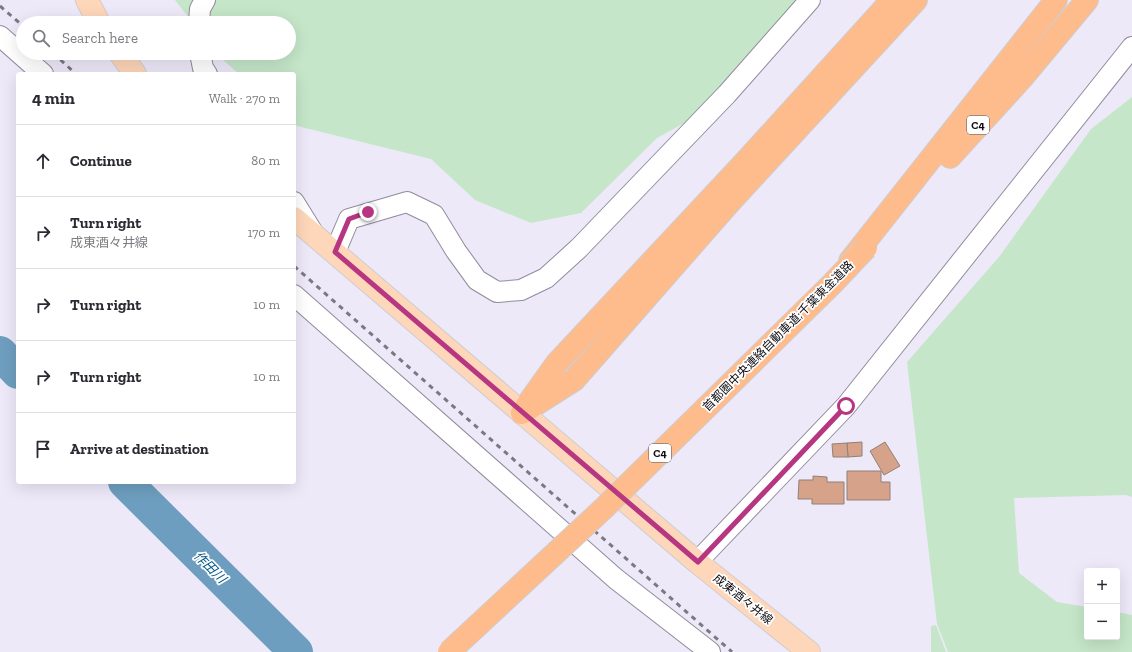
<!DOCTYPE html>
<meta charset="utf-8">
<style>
:root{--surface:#fff;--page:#f7f7f7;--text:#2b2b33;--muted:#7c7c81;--line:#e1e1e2}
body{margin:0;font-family:"Zilla Slab","Noto Sans JP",serif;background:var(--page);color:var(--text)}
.controls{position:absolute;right:12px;bottom:12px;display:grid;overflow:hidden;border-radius:4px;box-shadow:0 4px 16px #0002}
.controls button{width:36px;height:36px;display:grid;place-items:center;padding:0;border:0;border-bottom:1px solid var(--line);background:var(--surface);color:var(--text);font:20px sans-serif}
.stop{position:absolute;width:12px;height:12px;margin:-9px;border:3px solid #b63682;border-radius:50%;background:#fff}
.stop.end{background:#b63682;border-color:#fff;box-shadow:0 1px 4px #0008}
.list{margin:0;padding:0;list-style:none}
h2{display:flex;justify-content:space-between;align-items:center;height:52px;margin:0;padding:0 16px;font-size:17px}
h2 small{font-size:13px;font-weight:400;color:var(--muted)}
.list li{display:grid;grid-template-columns:26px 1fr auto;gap:12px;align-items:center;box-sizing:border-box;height:72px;padding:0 16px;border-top:1px solid var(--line)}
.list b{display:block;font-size:15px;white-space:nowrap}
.list p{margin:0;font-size:13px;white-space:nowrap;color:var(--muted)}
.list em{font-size:13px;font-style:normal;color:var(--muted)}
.icon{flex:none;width:22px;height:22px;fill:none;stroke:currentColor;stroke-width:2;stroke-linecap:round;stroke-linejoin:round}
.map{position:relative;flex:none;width:1132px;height:652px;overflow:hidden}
.search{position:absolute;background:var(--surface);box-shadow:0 4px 16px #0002;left:16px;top:16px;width:280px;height:44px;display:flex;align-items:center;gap:10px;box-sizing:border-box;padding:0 14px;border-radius:22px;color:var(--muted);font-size:15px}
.panel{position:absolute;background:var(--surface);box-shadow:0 4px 16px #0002;left:16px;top:72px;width:280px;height:412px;border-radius:4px}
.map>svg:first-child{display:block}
.green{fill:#c5e6c9}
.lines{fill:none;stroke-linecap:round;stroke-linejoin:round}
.river{stroke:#6e9ebf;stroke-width:34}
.building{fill:#d7a28a;stroke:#908078}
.street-casing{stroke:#918c9b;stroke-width:22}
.primary-casing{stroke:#cfcecf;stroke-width:24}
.highway-casing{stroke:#cfcecf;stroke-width:24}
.street{stroke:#fff;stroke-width:20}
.primary{stroke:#fed6ba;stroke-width:22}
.highway{stroke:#febb8c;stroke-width:22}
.rail{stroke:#7c7883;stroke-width:3;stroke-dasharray:5 5;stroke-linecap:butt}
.highway-bridge-casing{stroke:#cfcecf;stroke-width:24;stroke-linecap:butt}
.highway-bridge{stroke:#febb8c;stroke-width:22}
.route{stroke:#b63682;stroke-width:5}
.labels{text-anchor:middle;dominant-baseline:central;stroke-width:3.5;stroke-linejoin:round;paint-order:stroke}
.shield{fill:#fff;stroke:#565558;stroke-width:1}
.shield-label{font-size:11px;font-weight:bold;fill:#0e0c11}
.street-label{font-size:12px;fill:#0e0c11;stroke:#fff}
.water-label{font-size:13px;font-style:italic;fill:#005985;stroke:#fff}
</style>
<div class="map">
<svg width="1132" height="652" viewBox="0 0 1132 652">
<rect width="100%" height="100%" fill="#eee9f9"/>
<g class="green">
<polygon points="175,0 811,0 717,105 657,138 581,213 531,223 475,200 431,159 297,126 294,121 294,74 239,74 215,53 289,53 289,23 193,23"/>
<polygon points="1132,97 1132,497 1126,495 1014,498 1019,573 1057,602 1087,607 1087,637 1117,637 1117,612 1132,615 1132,652 948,652 937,624 907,362 999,257 1091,129"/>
<polygon points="936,625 946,652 931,652 931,626"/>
</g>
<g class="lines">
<g class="river">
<polyline points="0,353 18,372"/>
<polyline points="125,482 296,652"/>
</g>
</g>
<g class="building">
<polygon points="862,442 862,456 848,457 847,443"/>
<polygon points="885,442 900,466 884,475 870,451"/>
<polygon points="847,443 848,457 833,457 832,444"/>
<polygon points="847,471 881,471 881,482 890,482 890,500 847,500"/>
<polygon points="813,476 827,477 827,482 844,482 844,504 812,504 812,499 798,499 799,480 813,480"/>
</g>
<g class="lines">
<g class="street-casing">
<g id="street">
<polyline points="199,23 200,9 205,0"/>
<polyline points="0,36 43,74"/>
<polyline points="200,53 203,68 207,74"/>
<polyline points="294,202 312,231"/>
<polyline points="335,252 349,219 407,202 434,215 456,251 477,280 497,292 521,290 546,278 579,248 727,94 810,0"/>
<polyline points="294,295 616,579 710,652"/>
<polyline points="697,562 846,406 1132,47"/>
</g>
</g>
<g class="primary-casing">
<g id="primary">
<polyline points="87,0 99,23"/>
<polyline points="120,53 135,74"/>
<polyline points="294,218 697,562 809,652"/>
</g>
</g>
<g class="highway-casing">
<g id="highway">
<polyline points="950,157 1022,78 1087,0"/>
<polyline points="850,261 1056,0"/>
<polyline points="527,405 557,363 745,162 892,0"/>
<polyline points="522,413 574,380 730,202 916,0"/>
</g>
</g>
<use href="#street" class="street"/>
<use href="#primary" class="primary"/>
<use href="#highway" class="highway"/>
<g class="rail">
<polyline points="0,6 23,26"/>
<polyline points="53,53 76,74"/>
<polyline points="294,266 732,652"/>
</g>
<g class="highway-bridge-casing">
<polyline id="highway-bridge" points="449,652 603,509 832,284 866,248"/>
</g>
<use href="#highway-bridge" class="highway-bridge"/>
</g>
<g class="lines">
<polyline class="route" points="368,212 349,219 335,252 698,562 846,406"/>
</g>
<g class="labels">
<g class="shield">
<rect x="967" y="116" width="22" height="18" rx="3"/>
<rect x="649" y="444" width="22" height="18" rx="3"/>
</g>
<g class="shield-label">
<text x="978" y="125">C4</text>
<text x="660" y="453">C4</text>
</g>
<g class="street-label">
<text transform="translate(778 336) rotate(-45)">首都圏中央連絡自動車道;千葉東金道路</text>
<text transform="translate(743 599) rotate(39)">成東酒々井線</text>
</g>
<g class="water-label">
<text transform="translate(210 567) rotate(45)">作田川</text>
</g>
</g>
</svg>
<div class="controls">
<button>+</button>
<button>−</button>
</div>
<div class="stop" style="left:846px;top:406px"></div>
<div class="stop end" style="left:368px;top:212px"></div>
<div class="search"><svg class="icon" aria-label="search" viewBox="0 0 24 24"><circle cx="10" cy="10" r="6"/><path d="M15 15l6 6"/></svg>Search here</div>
<section class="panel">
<h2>4 min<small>Walk · 270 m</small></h2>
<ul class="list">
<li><svg class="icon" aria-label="ahead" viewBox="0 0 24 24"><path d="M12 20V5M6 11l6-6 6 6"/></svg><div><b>Continue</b></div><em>80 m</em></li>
<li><svg class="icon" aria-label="right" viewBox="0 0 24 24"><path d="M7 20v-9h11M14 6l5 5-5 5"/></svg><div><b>Turn right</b><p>成東酒々井線</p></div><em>170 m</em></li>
<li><svg class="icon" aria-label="right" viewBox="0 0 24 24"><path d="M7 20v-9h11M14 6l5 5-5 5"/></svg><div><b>Turn right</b></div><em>10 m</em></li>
<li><svg class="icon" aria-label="right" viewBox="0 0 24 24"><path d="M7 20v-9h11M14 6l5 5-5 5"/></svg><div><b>Turn right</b></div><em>10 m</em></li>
<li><svg class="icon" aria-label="arrive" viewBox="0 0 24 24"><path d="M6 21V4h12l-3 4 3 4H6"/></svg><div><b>Arrive at destination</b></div></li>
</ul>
</section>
</div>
